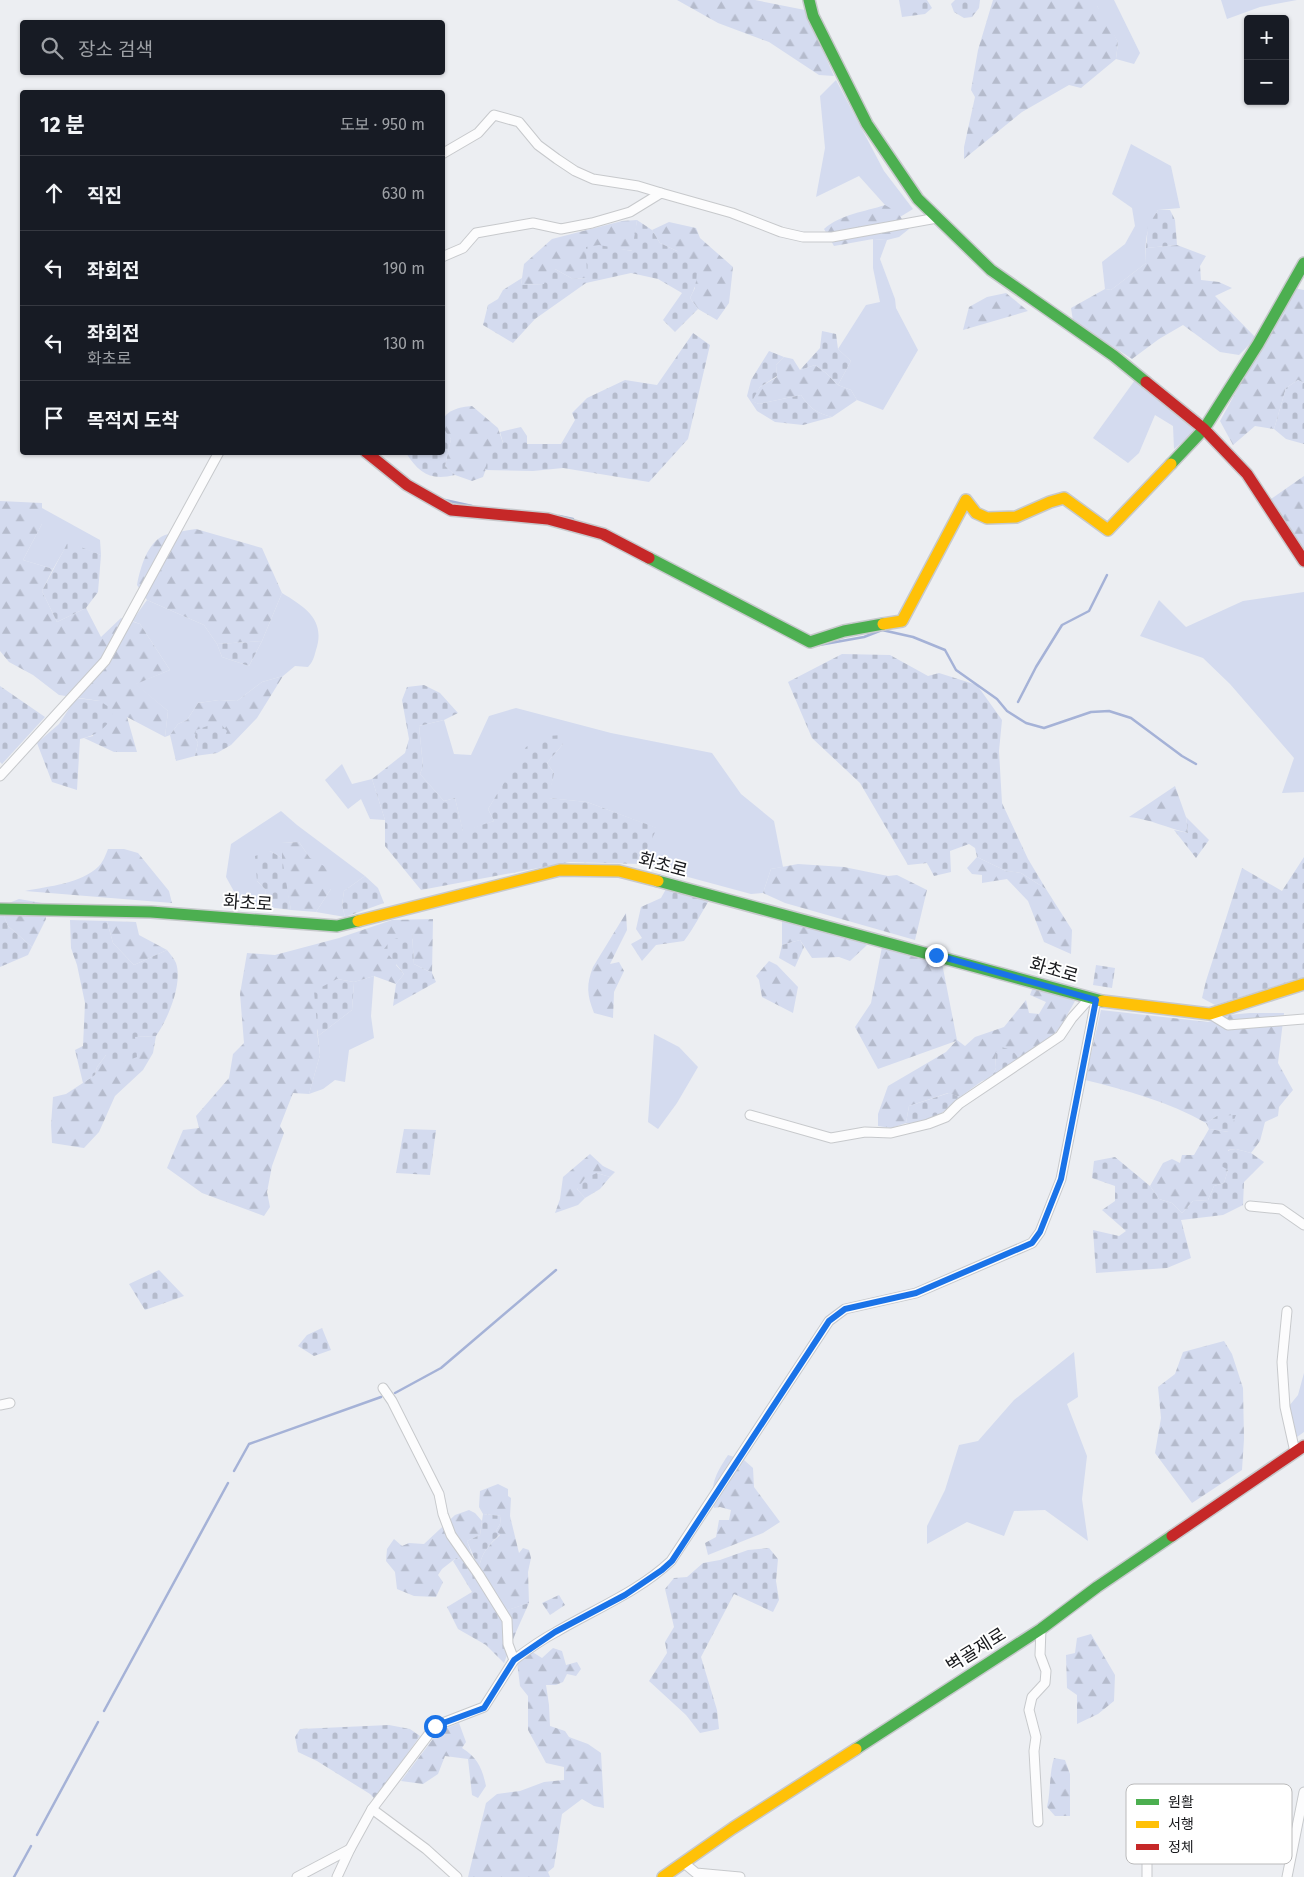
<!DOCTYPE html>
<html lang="ko">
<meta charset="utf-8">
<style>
:root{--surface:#171b24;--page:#20242c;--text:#f1f3f6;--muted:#9ea1a6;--line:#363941}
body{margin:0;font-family:"Fira Sans","Noto Sans KR",sans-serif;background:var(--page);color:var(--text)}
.controls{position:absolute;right:15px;top:15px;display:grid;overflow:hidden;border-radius:5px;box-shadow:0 1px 4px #0004}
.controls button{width:45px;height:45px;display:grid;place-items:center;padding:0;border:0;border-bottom:1px solid var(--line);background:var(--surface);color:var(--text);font:25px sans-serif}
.stop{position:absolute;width:15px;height:15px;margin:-11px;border:4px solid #1a73e8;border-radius:50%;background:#fff}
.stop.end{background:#1a73e8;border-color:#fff;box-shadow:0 1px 5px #0008}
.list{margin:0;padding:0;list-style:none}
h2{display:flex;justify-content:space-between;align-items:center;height:65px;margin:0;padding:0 20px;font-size:21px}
h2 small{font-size:16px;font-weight:400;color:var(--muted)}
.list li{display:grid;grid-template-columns:32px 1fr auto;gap:15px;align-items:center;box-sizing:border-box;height:75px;padding:0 20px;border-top:1px solid var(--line)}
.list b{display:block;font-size:19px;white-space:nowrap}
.list p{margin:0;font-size:16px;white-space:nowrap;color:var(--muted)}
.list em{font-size:16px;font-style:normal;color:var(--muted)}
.icon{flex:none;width:28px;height:28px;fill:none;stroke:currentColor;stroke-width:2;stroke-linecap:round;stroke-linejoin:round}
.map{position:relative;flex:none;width:1304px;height:1877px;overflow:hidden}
.search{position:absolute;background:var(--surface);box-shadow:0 1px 4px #0004;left:20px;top:20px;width:425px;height:55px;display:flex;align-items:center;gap:12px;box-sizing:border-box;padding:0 18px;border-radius:5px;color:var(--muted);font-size:19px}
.panel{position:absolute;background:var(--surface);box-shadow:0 1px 4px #0004;left:20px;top:90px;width:425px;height:365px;border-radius:5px}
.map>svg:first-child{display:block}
.grass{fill:#d4dbef}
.forest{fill:url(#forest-firs)}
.cemetery{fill:url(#cemetery-stones)}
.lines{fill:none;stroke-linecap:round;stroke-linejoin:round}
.stream{stroke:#a5b2d7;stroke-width:2.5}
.street-casing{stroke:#c7c9cc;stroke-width:11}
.fast-casing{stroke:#c7c9cc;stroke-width:14}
.slow-casing{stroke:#c7c9cc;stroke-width:14}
.jam-casing{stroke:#c7c9cc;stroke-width:14}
.street{stroke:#fcfcfd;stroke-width:9}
.fast{stroke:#4caf50;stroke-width:11}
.slow{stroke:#ffc107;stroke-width:11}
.jam{stroke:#c62828;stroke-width:11}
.route{stroke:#1a73e8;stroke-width:6}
.labels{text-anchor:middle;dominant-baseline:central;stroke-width:4;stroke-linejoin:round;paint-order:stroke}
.street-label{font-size:18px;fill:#18191c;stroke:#fff}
.key{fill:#fff;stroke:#bababb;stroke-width:1}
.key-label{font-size:14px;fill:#18191c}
</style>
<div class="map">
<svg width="1304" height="1877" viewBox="0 0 1304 1877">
<defs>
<pattern id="forest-firs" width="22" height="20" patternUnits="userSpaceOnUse" patternTransform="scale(1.25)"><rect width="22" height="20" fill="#d4dbef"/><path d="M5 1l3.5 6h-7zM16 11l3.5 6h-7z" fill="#b5bbcc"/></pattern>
<pattern id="cemetery-stones" width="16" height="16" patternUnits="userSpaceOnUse" patternTransform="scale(1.25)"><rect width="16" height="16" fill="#d4dbef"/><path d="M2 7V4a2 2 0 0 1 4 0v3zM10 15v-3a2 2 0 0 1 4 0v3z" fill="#b5bbcc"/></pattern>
</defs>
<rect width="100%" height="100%" fill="#eceef2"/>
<g class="grass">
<polygon points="899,0 910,0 910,16 902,17"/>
<polygon points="1097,0 1114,0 1140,53 1134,64 1116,59 1118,42 1097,6"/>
<polygon points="1221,0 1297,0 1260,7 1227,19"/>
<polygon points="836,80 884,171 913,209 900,217 885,205 859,176 816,197 825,148 820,96"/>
<path d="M1131,144L1171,166L1180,208L1158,210C1145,231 1145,240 1146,263L1111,290L1105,289L1102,262L1125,244L1135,226L1132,208L1112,194Z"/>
<polygon points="873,239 887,240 880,259 895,299 896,308 918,350 883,410 857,400 851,390 838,385 851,361 838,349 866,305 880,302 873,268"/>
<polygon points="1135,380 1198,429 1174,449 1173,426 1155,415 1139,453 1128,463 1093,438"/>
<polygon points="42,508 100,540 101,555 68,543 53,569 23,560 42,524"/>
<polygon points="1304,592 1304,792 1282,793 1294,758 1230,684 1203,658 1140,636 1159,600 1186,627 1243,601"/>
<path d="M282,593C305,607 326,620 316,650C314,657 313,662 308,667L295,666L283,676L262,682L237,701L219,700L198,703L187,720L178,724L170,735L165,737L168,711L135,684L170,670L140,624L132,621L147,600L204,625L217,644L222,657L249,666L262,641Z"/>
<polygon points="516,708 611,733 712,753 741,794 774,821 783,867 771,869 763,893 751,894 640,864 656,828 587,802 548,798 554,773 547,763 563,744 563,735 505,782 488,809 494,821 463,832 455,798 444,801 420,774 423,766 419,726 444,720 454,754 471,755 489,716"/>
<polygon points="342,764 352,784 372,779 385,820 370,819 361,799 348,809 325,780"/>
<polygon points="281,811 297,825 365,876 344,891 342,905 345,917 316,912 331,889 299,842 282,843 282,858 270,851 257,881 265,889 267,907 242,906 226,877 231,844"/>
<polygon points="374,976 371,1016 374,1038 349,1050 345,1082 335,1080 323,1089 309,1094 320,1055 318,1036 352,1010 354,982"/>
<polygon points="654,1034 679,1047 698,1067 677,1103 658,1129 648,1122"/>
<polygon points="1074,1352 1078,1397 1067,1404 1087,1456 1082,1499 1088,1541 1045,1510 1014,1511 1004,1536 967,1522 927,1544 927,1526 945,1490 959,1445 978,1441 1014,1400"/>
<polygon points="1304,1373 1304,1432 1297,1437 1289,1406 1298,1395"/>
</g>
<g class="forest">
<polygon points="677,0 755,0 805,10 834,76 819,75 769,42 718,23"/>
<polygon points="993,0 1097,0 1097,6 1105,17 1118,42 1116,59 1081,88 1069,85 1022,112 964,159 964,147 975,97 971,90 978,50"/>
<path d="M885,205L897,212L909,229L899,237L887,240L873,239L834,246L824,229C841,214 864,212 885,205Z"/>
<polygon points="637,220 633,251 619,249 588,278 573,279 555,269 544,284 521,285 524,264 552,239 622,221"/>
<polygon points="669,222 696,228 700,238 733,267 729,303 717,320 698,309 690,298 695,288 677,251 660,243 652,230"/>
<polygon points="1177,245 1206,256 1200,266 1201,280 1219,282 1232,288 1215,296 1256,338 1239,355 1220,352 1183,325 1159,339 1132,359 1073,321 1071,308 1105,289 1111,290 1146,263 1146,248"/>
<polygon points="1293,288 1304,290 1304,383 1298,380 1286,388 1274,429 1255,426 1233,445 1220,421"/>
<polygon points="1006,293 1028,311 963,330 969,307 987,297"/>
<path d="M784,357L793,359L800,370L815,365L826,373L838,385L851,390L857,400L832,417C817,413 809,408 801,395L759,404L751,401L760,387L777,377L776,365Z"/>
<path d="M472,406L498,428L503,443L488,463L483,477L472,481L455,475L445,466L451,439C449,436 443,431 443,426C441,410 461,407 472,406Z"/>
<polygon points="1304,476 1304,551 1271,499"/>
<polygon points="0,501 42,503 42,524 23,560 53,569 42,591 57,622 86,608 101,637 121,618 140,624 170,670 136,684 168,711 165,737 127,717 137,752 114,752 84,738 93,736 100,701 59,695 33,675 9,662 0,651"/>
<path d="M196,529L262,548L282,593L262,641L217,644L204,625L147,600L137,585C140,569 147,542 165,535C174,532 185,531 196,529Z"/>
<polygon points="283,676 257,718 231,745 195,737 198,743 195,756 176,761 170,735 178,724 187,720 198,703 219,700 237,701 262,682"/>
<path d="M1175,786L1186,817L1188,833C1168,828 1149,819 1129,817Z"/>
<polygon points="299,842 310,858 331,870 331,889 316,912 291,910 282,865 282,843"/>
<path d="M108,849H124L138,853L169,891L172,903L25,891C49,886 81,884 99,866C103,862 106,854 108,849Z"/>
<polygon points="977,857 1006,871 1021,873 1046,889 1072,930 1071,954 1044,942 1028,901 1007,879 982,883 982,875 972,874 967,868"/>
<polygon points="798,864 844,867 888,876 897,875 927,890 915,940 785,903 763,893 771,869"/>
<polygon points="19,899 42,903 46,919 32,947 8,926 4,916 9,903"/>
<path d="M626,913L627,930L610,964L619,962L624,971L614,992L613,1018L594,1013C587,995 586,985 593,967Z"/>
<polygon points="433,919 432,973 414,964 412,934 396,965 404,974 396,984 374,976 354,982 337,979 317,1031 320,1055 309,1094 293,1093 280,1126 284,1133 272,1166 267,1192 270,1207 264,1216 202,1193 167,1168 183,1130 199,1128 196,1116 229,1078 233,1054 244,1043 240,994 247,953 275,955 339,938 392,920"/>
<polygon points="782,920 857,940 867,945 850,961 839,957 812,958 800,940 782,945"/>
<polygon points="107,921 136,922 139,935 167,950 134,965 113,943"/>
<polygon points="882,947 942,963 957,1040 965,1046 975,1037 1004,1027 1026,1000 1029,1013 1039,1014 1046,1002 1030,995 1033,987 1055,993 1075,1001 1061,1026 1048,1041 1020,1060 995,1053 996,1068 991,1078 982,1081 960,1097 948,1093 909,1106 906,1123 891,1128 878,1126 878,1114 888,1086 946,1052 956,1041 878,1069 855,1027 871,1003"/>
<polygon points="769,961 777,965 798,987 793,1013 762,997 759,980 756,976"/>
<path d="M1101,1010L1208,1022L1228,1015L1250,1013H1284L1278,1063L1293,1090L1279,1107L1278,1116L1265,1122L1260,1141L1251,1153L1236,1149L1228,1150V1170L1224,1183L1214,1186L1208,1200L1193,1201L1182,1213L1172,1203L1159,1199L1150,1186L1163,1163L1172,1159L1180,1163L1182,1155H1194L1209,1129L1229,1132L1217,1116L1206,1123C1169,1102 1126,1090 1085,1080Z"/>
<polygon points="156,1036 153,1053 143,1070 115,1096 99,1132 84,1148 52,1143 51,1125 53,1097 66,1094 95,1075 97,1067 106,1055 135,1037"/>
<polygon points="590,1154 603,1166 615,1172 610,1177 597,1173 577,1189 585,1198 578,1205 555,1213 560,1199 563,1177"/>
<polygon points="1224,1341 1232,1354 1243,1388 1244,1439 1242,1470 1192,1503 1155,1453 1161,1418 1158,1387 1175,1374 1183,1352"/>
<path d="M728,1455L744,1460L753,1468L754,1487L780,1522L763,1533L708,1555L705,1543L716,1537L719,1520H729L731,1510L720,1507L714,1508C710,1484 715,1475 728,1455Z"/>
<path d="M498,1484L508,1489V1496L511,1498L510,1516L519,1553L523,1548L529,1550L531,1558L528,1572L529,1603L505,1611L479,1569C481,1553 489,1545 500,1535L496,1531L500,1524L501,1516L483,1514L479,1507L480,1491Z"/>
<polygon points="469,1510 475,1513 482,1521 480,1535 467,1541 472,1555 465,1560 456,1558 442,1569 438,1575 443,1582 436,1597 414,1596 397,1589 395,1572 386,1561 387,1549 394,1539 402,1546 409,1543 424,1544 455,1515"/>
<polygon points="1091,1634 1115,1675 1114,1701 1098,1714 1077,1724 1077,1695 1067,1688 1066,1655 1075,1653 1077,1638"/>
<polygon points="553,1648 562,1651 566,1665 577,1662 581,1669 576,1676 567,1674 563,1682 556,1685 546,1685 549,1705 550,1726 565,1731 569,1737 588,1744 601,1753 604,1808 594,1806 582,1799 562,1814 554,1867 548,1872 550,1877 468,1877 486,1803 497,1794 520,1791 544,1782 564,1780 564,1767 546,1763 528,1730 528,1696 520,1686 517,1662 531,1651 542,1658"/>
<path d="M459,1723L466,1742L462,1748C478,1758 482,1768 486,1786L478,1798L472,1795L468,1759L445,1756L438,1774L423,1784L401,1781L439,1731Z"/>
<path d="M1054,1758L1065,1760L1070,1774V1816H1055L1047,1807C1051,1790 1049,1774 1054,1758Z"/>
</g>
<g class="cemetery">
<polygon points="910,0 927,0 932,8 925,14 910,16"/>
<polygon points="955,0 980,0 979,8 972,17 964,18 954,12 951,4"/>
<polygon points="1158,210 1170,210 1175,220 1177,245 1146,248 1148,226"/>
<path d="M637,220L652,230L660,243L677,251L696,264C698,277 696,287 690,298L698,309L675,332L663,320L682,293L658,279L631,273L586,283L535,319L513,343L483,325L488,305L498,299L503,290L522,278L521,285L544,284L547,270L555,269L573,279L587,278L586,247L599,245L632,251Z"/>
<polygon points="822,331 836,334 838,349 851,361 838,385 826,373 815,365 800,370 820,348"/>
<polygon points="693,333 710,345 688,439 649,482 563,468 533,471 485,470 491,447 503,443 500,432 521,427 527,436 527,444 561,444 575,420 572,413 587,398 625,380 657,385"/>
<path d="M769,351L784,357L776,365L777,376L760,387L752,401L759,404L801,395C809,408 817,413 832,417L803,425L775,422L757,411L747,396L751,380Z"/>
<polygon points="1298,380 1304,383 1304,444 1286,439 1274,429 1286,388"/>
<path d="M443,428L451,439L445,466L455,475C430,481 419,473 406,453L442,452Z"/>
<polygon points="68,542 101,555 98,592 86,608 57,622 42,591"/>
<polygon points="262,641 249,666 222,657 217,644"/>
<polygon points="842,654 890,655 928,676 939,673 977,685 1002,720 999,751 1002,803 1028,859 1046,889 1021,873 1006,871 977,857 975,848 969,844 950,851 951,872 934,876 927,863 908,865 860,783 812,738 788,682"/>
<polygon points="424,685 440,693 458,713 444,720 419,726 423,766 420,774 444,801 455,798 463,831 494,821 488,809 526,747 547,736 563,735 563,744 547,763 554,773 549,798 587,802 657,828 640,864 570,862 421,890 385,846 385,820 372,779 405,753 409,739 402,700 407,687"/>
<polygon points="0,686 45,717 2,764 0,762"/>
<path d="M76,698L100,701L113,710C111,726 96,736 80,739L77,790L52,782L37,743L59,724Z"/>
<polygon points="219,722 227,731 223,742 231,745 217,753 195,756 198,743 195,737 196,730"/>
<polygon points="1186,817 1209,840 1196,858 1174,830 1188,833"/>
<polygon points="270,851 282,858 291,910 267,907 265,889 257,881 255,856"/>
<polygon points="1304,857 1304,977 1215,1005 1202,998 1206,981 1242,868 1282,891"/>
<polygon points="365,876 378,888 384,903 345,917 342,905 344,891"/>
<path d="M666,889L710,899C701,913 694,928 684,941L656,945L642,961L631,944L642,938L636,929L641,907L661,898Z"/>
<polygon points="0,912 5,912 4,916 8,926 32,947 28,955 0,967"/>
<path d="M70,920L107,921L113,943L134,965L167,950C170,954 174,958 176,963C183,983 168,1019 156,1036L135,1037L137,1057L119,1064L106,1055L97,1067L95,1075L83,1083L75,1050L83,1046L85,1003L77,965L71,948Z"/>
<polygon points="412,934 414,964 432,973 436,982 393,1006 396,984 404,974 384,949 391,940"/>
<polygon points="800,940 804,947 795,967 779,958 782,945"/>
<polygon points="1096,965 1115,968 1112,988 1093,985"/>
<polygon points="337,979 354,982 352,1010 318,1036 314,991"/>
<polygon points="1001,1047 1012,1050 1020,1060 991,1078 996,1068 995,1053"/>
<path d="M949,1093L960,1097C946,1111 927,1127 906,1123L909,1106Z"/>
<polygon points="1236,1115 1229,1132 1209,1129 1206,1123 1217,1116"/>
<polygon points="404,1129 436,1130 430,1175 396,1173"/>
<path d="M1236,1149L1251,1153L1264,1162L1244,1182L1243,1205L1223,1215L1181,1220L1191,1258L1167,1268L1096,1273L1093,1230L1119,1236L1126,1231L1102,1210L1115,1201V1186L1092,1178L1094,1161L1115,1157L1150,1186L1159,1199L1172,1203L1182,1213L1193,1201L1208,1200L1214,1186L1224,1183L1228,1170L1218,1164C1222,1154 1225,1150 1236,1149Z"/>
<polygon points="597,1173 610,1177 600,1189 585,1198 577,1189 585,1178"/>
<polygon points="159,1270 184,1296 145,1310 129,1284"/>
<polygon points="322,1328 331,1350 314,1356 298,1346 307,1335"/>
<path d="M483,1514L501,1516L500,1524L496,1531L500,1534C489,1545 481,1553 479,1569L467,1541L480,1535Z"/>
<polygon points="769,1548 778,1559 776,1581 779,1600 773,1612 734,1594 701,1657 717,1710 719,1729 700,1733 686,1715 649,1681 667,1653 665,1642 674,1627 665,1589 674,1578 687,1577 703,1563 720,1560 748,1550"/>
<polygon points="456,1558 465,1560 498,1613 529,1603 516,1632 504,1663 486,1645 458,1629 447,1607 472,1592 453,1561"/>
<polygon points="559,1595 565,1605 550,1615 542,1603"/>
<polygon points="389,1725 410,1729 420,1736 375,1799 370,1794 317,1761 298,1752 295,1737 300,1729"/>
</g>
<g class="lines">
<g class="stream">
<polyline points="445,500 472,506"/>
<polyline points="559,516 573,519"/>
<polyline points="819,645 864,637 882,630 913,637 945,650 956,670 997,699 1007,711 1026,723 1044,728 1091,712 1109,711 1131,718 1182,756 1196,764"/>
<polyline points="1018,702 1036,667 1062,625 1089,611 1107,575"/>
<polyline points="395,1393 441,1368 556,1270"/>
<polyline points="234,1471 249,1444 381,1397"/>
<polyline points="104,1711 228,1483"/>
<polyline points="37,1835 98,1722"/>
<polyline points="14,1877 31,1846"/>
</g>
<g class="street-casing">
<g id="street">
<polyline points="442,154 478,133 494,115 519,122 538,145 557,159 575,171 593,179 638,186 661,193"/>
<polyline points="442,257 463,248 476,233 533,223 561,229 592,223 630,212 661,193 732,213 781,232 803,237 832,237 937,218"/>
<polyline points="0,776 105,661 219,452"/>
<polyline points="1210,1014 1228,1025 1304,1019"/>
<polyline points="750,1115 831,1138 865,1132 891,1133 928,1124 946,1117 959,1104 1060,1036 1072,1018 1089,999"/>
<polyline points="1250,1206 1281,1209 1304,1225"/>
<polyline points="1287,1311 1282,1362 1285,1407 1295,1452"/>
<polyline points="0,1405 10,1403"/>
<path d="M514,1660C527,1650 541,1640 556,1632C595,1609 638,1592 671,1561L829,1321L845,1309L916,1293L1032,1243L1040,1232L1061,1179L1096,1000"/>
<polyline points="372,1809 426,1849 457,1877"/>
<polyline points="1038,1822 1034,1751 1036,1737 1029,1710 1032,1697 1045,1683 1046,1671 1040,1655 1041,1629"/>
<polyline points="684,1863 696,1873 740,1877"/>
<polyline points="297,1877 350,1849"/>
<polyline points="337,1877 350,1849 372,1809 435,1726 484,1707 514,1660 508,1644 507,1620 479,1575 451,1535 443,1514 439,1494 392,1401 383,1388"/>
<polyline points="1147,1877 1147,1817 1149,1804"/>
<polyline points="1287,1877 1304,1792"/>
</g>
</g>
<g class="fast-casing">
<g id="fast">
<polyline points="809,0 813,16 867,124 918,199 991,270 1114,356 1146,382"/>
<polyline points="1171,464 1204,429 1258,344 1304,263"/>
<polyline points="649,558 810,642 844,631 883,624"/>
<polyline points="658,881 1102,1001"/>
<polyline points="0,909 151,912 337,926 358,921"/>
<polyline points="856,1749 1041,1629 1097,1587 1172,1536"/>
</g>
</g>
<g class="slow-casing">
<g id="slow">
<polyline points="883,624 902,621 966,500 976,513 987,518 1016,517 1050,502 1064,498 1108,530 1171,464"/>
<polyline points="358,921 560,870 619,871 658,881"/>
<polyline points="1102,1001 1210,1014 1304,984"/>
<polyline points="663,1877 733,1828 856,1749"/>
</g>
</g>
<g class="jam-casing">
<g id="jam">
<polyline points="1146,382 1204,429 1247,474 1304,561"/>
<polyline points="366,452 407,485 451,510 548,519 603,534 649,558"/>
<polyline points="1172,1536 1304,1446"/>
</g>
</g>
<use href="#street" class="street"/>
<use href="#fast" class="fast"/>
<use href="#slow" class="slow"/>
<use href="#jam" class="jam"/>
</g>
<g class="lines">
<polyline class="route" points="435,1726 484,1708 514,1660 555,1632 625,1595 662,1570 672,1561 829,1321 845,1309 916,1293 1032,1243 1040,1232 1061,1179 1096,1000 936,955"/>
</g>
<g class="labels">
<g class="street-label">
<text transform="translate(663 865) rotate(15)">화초로</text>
<text transform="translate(248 903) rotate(4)">화초로</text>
<text transform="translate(1054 970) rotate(16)">화초로</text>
<text transform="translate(976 1650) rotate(-32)">벽골제로</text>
</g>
</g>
<rect x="1126" y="1784" width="166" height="80" rx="8" class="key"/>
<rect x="1136" y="1799" width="23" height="6" fill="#4caf50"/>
<rect x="1136" y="1821" width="23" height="7" fill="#ffc107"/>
<rect x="1136" y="1844" width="23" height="6" fill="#c62828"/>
<g class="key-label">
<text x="1168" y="1807">원활</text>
<text x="1168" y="1829">서행</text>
<text x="1168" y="1852">정체</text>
</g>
</svg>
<div class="controls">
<button>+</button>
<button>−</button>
</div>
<div class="stop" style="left:435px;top:1726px"></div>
<div class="stop end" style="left:936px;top:955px"></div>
<div class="search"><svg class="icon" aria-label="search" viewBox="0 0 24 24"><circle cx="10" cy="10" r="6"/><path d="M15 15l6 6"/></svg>장소 검색</div>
<section class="panel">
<h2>12 분<small>도보 · 950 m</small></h2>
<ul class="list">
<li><svg class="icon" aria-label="ahead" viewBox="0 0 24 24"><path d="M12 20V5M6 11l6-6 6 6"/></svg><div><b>직진</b></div><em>630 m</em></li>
<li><svg class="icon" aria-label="left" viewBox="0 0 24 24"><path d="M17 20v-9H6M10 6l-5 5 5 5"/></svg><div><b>좌회전</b></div><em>190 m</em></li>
<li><svg class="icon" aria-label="left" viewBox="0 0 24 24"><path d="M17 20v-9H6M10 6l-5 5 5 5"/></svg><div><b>좌회전</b><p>화초로</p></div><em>130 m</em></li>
<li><svg class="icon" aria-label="arrive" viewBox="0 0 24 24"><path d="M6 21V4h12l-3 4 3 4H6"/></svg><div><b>목적지 도착</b></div></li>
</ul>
</section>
</div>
